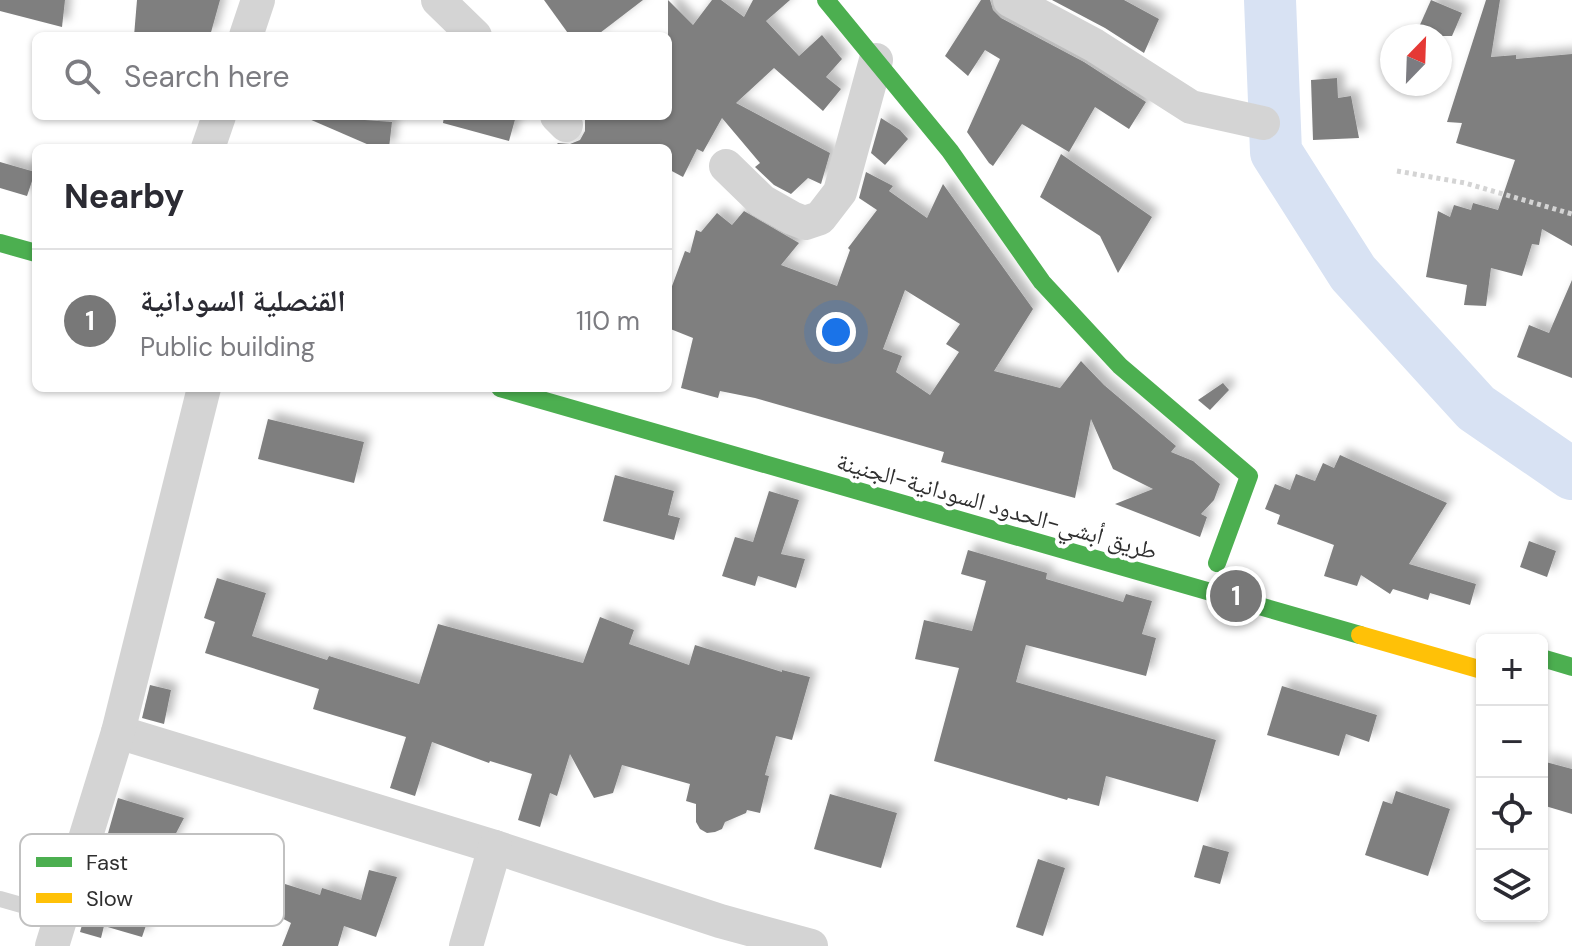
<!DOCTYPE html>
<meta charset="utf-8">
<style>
:root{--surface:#fff;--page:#f2f2f3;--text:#2b2b33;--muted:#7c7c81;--line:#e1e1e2;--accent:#787878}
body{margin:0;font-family:"DM Sans","Noto Naskh Arabic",sans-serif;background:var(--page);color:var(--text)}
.controls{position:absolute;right:24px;bottom:24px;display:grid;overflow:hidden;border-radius:12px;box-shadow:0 2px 6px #0004}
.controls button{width:72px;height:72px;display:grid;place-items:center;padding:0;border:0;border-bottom:2px solid var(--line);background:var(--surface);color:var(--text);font:40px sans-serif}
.compass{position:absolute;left:1380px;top:24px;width:72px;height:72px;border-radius:50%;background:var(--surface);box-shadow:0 2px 6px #0004;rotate:23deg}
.you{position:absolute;left:836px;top:332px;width:28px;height:28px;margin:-20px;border:6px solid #fff;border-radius:50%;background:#1a73e8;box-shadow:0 0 0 12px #1a73e833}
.badge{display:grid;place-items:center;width:52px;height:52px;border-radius:50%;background:var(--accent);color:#fff;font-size:26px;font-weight:700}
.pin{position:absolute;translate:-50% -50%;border:4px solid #fff;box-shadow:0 2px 8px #0006}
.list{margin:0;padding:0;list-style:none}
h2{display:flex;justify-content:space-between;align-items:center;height:104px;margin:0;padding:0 32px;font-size:34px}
h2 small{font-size:26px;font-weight:400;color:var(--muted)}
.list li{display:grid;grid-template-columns:52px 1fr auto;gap:24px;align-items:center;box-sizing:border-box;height:144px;padding:0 32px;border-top:2px solid var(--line)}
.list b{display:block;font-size:30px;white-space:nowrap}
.list p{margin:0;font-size:26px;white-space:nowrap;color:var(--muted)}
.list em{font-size:26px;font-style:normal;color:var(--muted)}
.icon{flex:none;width:44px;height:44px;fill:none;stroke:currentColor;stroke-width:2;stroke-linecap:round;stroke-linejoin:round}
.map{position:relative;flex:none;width:1572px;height:946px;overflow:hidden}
.search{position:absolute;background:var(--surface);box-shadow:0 2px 6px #0004;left:32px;top:32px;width:640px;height:88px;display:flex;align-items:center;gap:20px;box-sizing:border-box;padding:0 28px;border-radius:12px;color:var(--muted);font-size:30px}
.panel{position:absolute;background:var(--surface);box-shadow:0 2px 6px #0004;left:32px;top:144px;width:640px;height:248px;border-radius:12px}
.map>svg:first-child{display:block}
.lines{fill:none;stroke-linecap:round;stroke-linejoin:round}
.river{stroke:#d8e2f3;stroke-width:52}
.building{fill:#7f7f7f;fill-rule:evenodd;filter:url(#shadow)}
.path{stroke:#d4d4d4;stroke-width:5;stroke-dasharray:4 4;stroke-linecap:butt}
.lane{stroke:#d4d4d4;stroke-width:16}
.street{stroke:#d4d4d4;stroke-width:34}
.fast{stroke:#4caf50;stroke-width:18}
.slow{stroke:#ffc107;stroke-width:18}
.labels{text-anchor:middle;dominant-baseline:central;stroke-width:8;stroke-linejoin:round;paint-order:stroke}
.street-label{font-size:24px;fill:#2f2f2f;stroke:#fff}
.key{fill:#fff;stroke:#c1c1c1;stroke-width:2}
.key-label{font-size:22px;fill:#2f2f2f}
</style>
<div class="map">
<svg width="1572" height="946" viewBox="0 0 1572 946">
<defs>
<filter id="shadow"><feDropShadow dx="7" dy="-7" stdDeviation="4" flood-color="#0004"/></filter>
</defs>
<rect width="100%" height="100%" fill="#fff"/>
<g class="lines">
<polyline class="river" points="1270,0 1276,152 1353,273 1476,408 1572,474"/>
</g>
<g class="building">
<polygon points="0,0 65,0 62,27 0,11"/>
<polygon points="137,0 220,0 210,36 134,36"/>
<polygon points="544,0 643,0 596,36 570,36"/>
<polygon points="668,0 693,25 712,0 721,0 744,17 753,0 790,0 766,21 799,56 822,35 842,59 826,77 841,89 823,111 774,68 736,103 830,153 821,184 808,178 791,194 774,185 755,167 760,163 722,118 703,152 697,149 683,177 668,169 668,148 553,148 558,143 570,144 580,140 585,131 585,120 589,116 668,116"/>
<polygon points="981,0 990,0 993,10 1001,18 1084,62 1146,102 1129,129 1095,107 1069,152 1022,124 993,166 989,163 967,132 1000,59 985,50 968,76 945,56"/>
<polygon points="1052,0 1124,0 1159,19 1144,53 1105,28"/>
<polygon points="1431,0 1462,13 1452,36 1415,36"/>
<polygon points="1486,0 1500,0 1491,57 1516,55 1516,59 1572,54 1572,246 1542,229 1539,245 1532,244 1522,276 1491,268 1486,306 1464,305 1467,285 1426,277 1438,211 1450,217 1454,205 1471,210 1473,203 1498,210 1515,160 1456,143 1462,123 1447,122"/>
<polygon points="1337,78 1338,98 1351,96 1359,138 1313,140 1311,80"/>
<polygon points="310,116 392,122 389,148 376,148 309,119"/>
<polygon points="444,116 516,116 509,141 443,123"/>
<polygon points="881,118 900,130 908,139 885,165 871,153"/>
<polygon points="1061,154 1152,217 1118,273 1100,236 1040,197"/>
<polygon points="0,162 35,172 27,196 0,188"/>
<path d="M866,172L893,186L889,191L927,218L943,184L1033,309L994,371L1060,388L1081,361L1104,385L1176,446L1171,452L1193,461L1220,484L1214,500L1201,514L1207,517L1200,537L1115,504L1153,489L1113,469L1091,419L1075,498L941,462L944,452L755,398L720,391L718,398L681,388L693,338L668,328V297L685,251L690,253L696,230L701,232L717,213L732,225L744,211L799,243L781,265L837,286L850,250L848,248L877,210L859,198ZM905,290L960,324L946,344L959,352L930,395L896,372L902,356L883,349Z"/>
<polygon points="1572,280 1572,378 1517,357 1529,325 1549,333"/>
<polygon points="1223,383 1229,390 1210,410 1198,400"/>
<polygon points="268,419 364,442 354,483 258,459"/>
<polygon points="1340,455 1447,503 1409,564 1476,584 1470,605 1430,593 1428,600 1393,589 1390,594 1361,575 1357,586 1324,576 1334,545 1277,524 1280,515 1265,509 1275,484 1290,490 1296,474 1315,481 1323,463 1334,468"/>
<polygon points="615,475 674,491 668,515 680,518 674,540 603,521"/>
<polygon points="769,491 799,500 781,554 805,559 796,588 758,576 755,586 722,576 735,537 753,542"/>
<polygon points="1529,541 1556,551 1547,577 1520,567"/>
<polygon points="968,550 1047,573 1046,579 1123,602 1126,594 1152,601 1142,634 1156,638 1146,676 1026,645 1016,682 1216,740 1198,802 1106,776 1099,806 1068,798 1067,800 934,761 959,668 915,659 924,620 972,631 986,581 961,574"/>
<polygon points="217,578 266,593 252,636 327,660 329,656 419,684 438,624 583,663 600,617 634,630 629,644 689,665 695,645 782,672 782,670 810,677 792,740 776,736 765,775 769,776 760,813 747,810 746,813 725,822 722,829 715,832 707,833 700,829 696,822 696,804 686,801 690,784 622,765 613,793 594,798 570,754 557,796 550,793 540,827 518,820 532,774 490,761 489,763 432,742 415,796 390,788 406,737 313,709 319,689 205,653 215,622 204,618"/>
<polygon points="150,685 171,690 164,724 142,718"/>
<polygon points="1282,686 1377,715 1369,742 1346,734 1339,756 1267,735"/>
<polygon points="1542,761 1572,769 1572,814 1542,805"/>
<polygon points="1396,791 1450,809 1428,876 1365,855 1383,801 1392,804"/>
<polygon points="830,794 897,813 881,868 814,849"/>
<polygon points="118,798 184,818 162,860 131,845 116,889 179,911 179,914 150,914 142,937 104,926 101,938 80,932"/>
<polygon points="1203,845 1229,852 1220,884 1194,877"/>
<polygon points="1038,859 1065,868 1043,936 1016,927"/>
<polygon points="369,870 397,877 376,937 344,926 338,946 282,946 291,923 276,915 285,884 320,895 322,888 361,900"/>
</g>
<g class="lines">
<polyline class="path" points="1397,171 1465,183 1572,214"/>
<polyline class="lane" points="0,899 60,916"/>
<g class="street">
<polyline points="438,0 475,36"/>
<polyline points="1010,0 1094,45 1191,107 1263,123"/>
<polyline points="246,36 258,0"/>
<polyline points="557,116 566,125"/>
<polyline points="208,148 219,116"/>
<polyline points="726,166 762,201 792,218 805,223 820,218 840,192 876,60"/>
<polyline points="118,732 495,847 720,921 811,946"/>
<polyline points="52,946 118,732 204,388"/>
<polyline points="466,946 495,847"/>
</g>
<g class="fast">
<polyline points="826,0 950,151 1042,282 1120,366 1249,476 1217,563"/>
<polyline points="0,243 36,253"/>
<polyline points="500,388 1360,635"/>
<polyline points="1542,658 1572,667"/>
</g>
<polyline class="slow" points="1360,635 1482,670"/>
</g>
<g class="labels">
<g class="street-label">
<text transform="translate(997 506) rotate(16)">طريق أبشي-الحدود السودانية-الجنينة</text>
</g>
</g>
<rect x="20" y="834" width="264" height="92" rx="12" class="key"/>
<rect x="36" y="857" width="36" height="10" fill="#4caf50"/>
<rect x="36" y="893" width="36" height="10" fill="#ffc107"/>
<g class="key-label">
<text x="86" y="870">Fast</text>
<text x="86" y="906">Slow</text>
</g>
</svg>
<div class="controls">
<button>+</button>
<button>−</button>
<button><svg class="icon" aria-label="locate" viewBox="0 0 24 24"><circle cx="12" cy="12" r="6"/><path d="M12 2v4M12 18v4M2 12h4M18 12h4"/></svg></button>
<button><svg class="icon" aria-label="layers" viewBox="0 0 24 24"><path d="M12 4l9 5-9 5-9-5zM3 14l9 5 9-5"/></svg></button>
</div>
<svg class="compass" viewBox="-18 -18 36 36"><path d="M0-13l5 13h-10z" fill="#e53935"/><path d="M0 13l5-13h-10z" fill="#7c7c81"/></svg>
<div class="you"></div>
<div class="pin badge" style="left:1236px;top:596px">1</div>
<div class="search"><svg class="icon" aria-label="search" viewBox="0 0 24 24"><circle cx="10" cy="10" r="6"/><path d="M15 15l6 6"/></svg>Search here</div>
<section class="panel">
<h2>Nearby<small></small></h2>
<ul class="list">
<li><span class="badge">1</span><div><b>القنصلية السودانية</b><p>Public building</p></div><em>110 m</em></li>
</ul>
</section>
</div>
